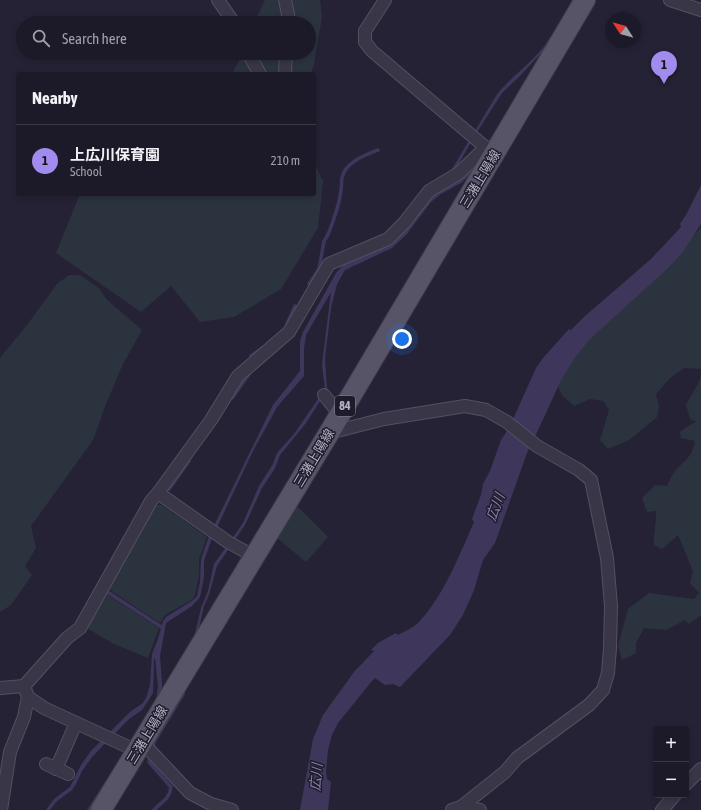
<!DOCTYPE html>
<meta charset="utf-8">
<style>
:root{--surface:#1c1a28;--page:#252330;--text:#f1f3f6;--muted:#a0a1a8;--line:#3a3845;--accent:#a18bee}
body{margin:0;font-family:"Asap Condensed","Noto Sans JP",sans-serif;background:var(--page);color:var(--text)}
.controls{position:absolute;right:12px;bottom:12px;display:grid;overflow:hidden;border-radius:4px;box-shadow:0 2px 6px #0003}
.controls button{width:36px;height:36px;display:grid;place-items:center;padding:0;border:0;border-bottom:1px solid var(--line);background:var(--surface);color:var(--text);font:20px sans-serif}
.compass{position:absolute;left:605px;top:12px;width:36px;height:36px;border-radius:50%;background:var(--surface);box-shadow:0 2px 6px #0003;rotate:306deg}
.you{position:absolute;left:402px;top:339px;width:14px;height:14px;margin:-10px;border:3px solid #fff;border-radius:50%;background:#1a73e8;box-shadow:0 0 0 6px #1a73e833}
.badge{display:grid;place-items:center;width:26px;height:26px;border-radius:50%;background:var(--accent);color:#111;font-size:13px;font-weight:700}
.pin{position:absolute;translate:-50% -33px;filter:drop-shadow(0 1px 2px #0008)}
.pin::after{content:'';position:absolute;top:21px;width:14px;height:12px;background:inherit;clip-path:polygon(0 0,100% 0,50% 100%)}
.list{margin:0;padding:0;list-style:none}
h2{display:flex;justify-content:space-between;align-items:center;height:52px;margin:0;padding:0 16px;font-size:17px}
h2 small{font-size:13px;font-weight:400;color:var(--muted)}
.list li{display:grid;grid-template-columns:26px 1fr auto;gap:12px;align-items:center;box-sizing:border-box;height:72px;padding:0 16px;border-top:1px solid var(--line)}
.list b{display:block;font-size:15px;white-space:nowrap}
.list p{margin:0;font-size:13px;white-space:nowrap;color:var(--muted)}
.list em{font-size:13px;font-style:normal;color:var(--muted)}
.icon{flex:none;width:22px;height:22px;fill:none;stroke:currentColor;stroke-width:2;stroke-linecap:round;stroke-linejoin:round}
.map{position:relative;flex:none;width:701px;height:810px;overflow:hidden}
.search{position:absolute;background:var(--surface);box-shadow:0 2px 6px #0003;left:16px;top:16px;width:300px;height:44px;display:flex;align-items:center;gap:10px;box-sizing:border-box;padding:0 14px;border-radius:22px;color:var(--muted);font-size:15px}
.panel{position:absolute;background:var(--surface);box-shadow:0 2px 6px #0003;left:16px;top:72px;width:300px;height:124px;border-radius:4px}
.map>svg:first-child{display:block}
.green{fill:#2b333f}
.water{fill:#3f375b}
.lines{fill:none;stroke-linecap:round;stroke-linejoin:round}
.stream{stroke:#3f375b;stroke-width:3.5}
.minor-casing{stroke:#545061;stroke-width:14}
.primary-casing{stroke:#3f3c4d;stroke-width:22}
.minor{stroke:#393647;stroke-width:12}
.primary{stroke:#575467;stroke-width:20}
.labels{text-anchor:middle;dominant-baseline:central;stroke-width:3;stroke-linejoin:round;paint-order:stroke}
.shield{fill:#1e1b2b;stroke:#888395;stroke-width:1}
.shield-label{font-size:12px;font-weight:bold;fill:#b5b0c3}
.street-label{font-size:13px;fill:#b5b0c3;stroke:#1e1b2b}
.water-label{font-size:14px;font-style:italic;fill:#8b82ad;stroke:#1e1b2b}
</style>
<div class="map">
<svg width="701" height="810" viewBox="0 0 701 810">
<rect width="100%" height="100%" fill="#262236"/>
<g class="green">
<polygon points="265,0 320,0 322,17 314,63 311,74 232,74 243,53 309,53 309,23 254,23"/>
<polygon points="314,162 323,181 318,228 281,289 234,317 200,322 171,286 141,312 56,253 80,194 314,194"/>
<path d="M701,228V615L689,624L685,620L666,630L644,628L636,643V653L622,660L618,646L628,609L649,593L694,599L699,593L690,583L693,571L678,535L662,549L654,545C653,533 657,523 656,511L647,512L642,498L655,485L667,486C669,482 671,477 673,474C683,460 691,461 695,441L681,438L680,432L688,426L696,422L690,419L686,405L700,380L701,369L684,368L670,378L656,394L659,406L657,417L629,440L608,449L600,440L609,410L603,401L590,399L574,406L562,395L554,378L636,286L667,263Z"/>
<polygon points="69,275 80,275 100,289 106,299 142,330 123,364 106,404 93,440 31,526 36,548 25,566 32,575 11,605 0,612 0,358 27,325 57,284"/>
<polygon points="156,505 162,505 207,537 199,559 199,575 195,595 192,600 165,615 160,623 107,588"/>
<polygon points="296,505 328,537 306,562 276,537"/>
<polygon points="105,593 159,628 148,658 114,644 85,627"/>
</g>
<g class="water">
<path d="M572,0H576L545,49L519,77L502,93L472,140L457,167L481,158L482,164L461,183L441,194L431,202L406,235L392,248L345,270L337,284L331,308L325,358L327,390L306,423L280,455L275,468L262,488L245,525L217,566L209,595L204,606L195,646H192L201,608L208,591L214,564L243,523L259,486L273,464L277,453L294,434L325,389L322,365L323,356L331,292L306,335L304,349V376L277,407L253,451L212,538L204,561V577L200,597L192,606L166,623L160,656L162,684L161,701L91,810H87L156,702L158,686L155,658L154,659L153,693L148,701L142,710L129,719L92,757L82,771L76,784L72,790L56,802L50,810H46L54,799L70,787L81,765L91,751L130,712L143,703L146,698L150,685L152,654L158,639L163,621L166,617L192,601L197,596L200,582L201,559L209,536L273,405L300,371V341L303,332L336,273L343,265L389,243L429,199L437,191L444,187L452,169L496,96C510,77 531,64 545,45C555,31 563,15 572,0Z"/>
<path d="M701,185V224L683,252L667,269L590,339L576,356L561,380L540,426L527,453L495,543L483,560L474,590L463,615L450,635L400,687L393,684L385,685L375,678L372,681L338,723L332,735L328,750L326,772L327,779L331,782L328,810H300L313,739L323,715L354,672L374,651L371,650L378,643L396,633L398,635C405,631 413,628 419,622C443,597 460,554 474,522L472,519L481,495L483,484L490,471L501,440L509,428L536,368L543,358L569,329L571,330L585,316L651,259L681,227L680,224L686,215Z"/>
</g>
<g class="lines">
<g class="stream">
<path d="M309,284L319,269L324,241C328,236 330,230 332,224C336,213 340,201 341,190C342,186 341,182 342,178C345,162 365,155 378,150"/>
<polyline points="287,324 295,306"/>
<polyline points="251,356 262,348"/>
<polyline points="232,398 249,374"/>
<polyline points="169,489 189,461"/>
<polyline points="106,591 163,628"/>
<polyline points="152,749 154,742 183,694"/>
<path d="M150,755L149,762L171,787C170,799 161,802 154,810"/>
</g>
<g class="minor-casing">
<g id="minor">
<polyline points="218,0 234,23"/>
<polyline points="285,0 288,14 288,23"/>
<polyline points="385,0 365,31 365,42 372,51 491,152"/>
<polyline points="670,0 701,10"/>
<polyline points="248,53 260,74"/>
<polyline points="285,74 286,53"/>
<polyline points="324,395 340,415"/>
<polyline points="329,433 384,419 465,406 486,410 507,422 537,446 579,470 591,480 607,558 611,606 610,648 608,673 603,690 589,705 517,758 505,772 461,807"/>
<polyline points="158,493 228,542 255,557"/>
<polyline points="0,688 24,686 67,638 80,628 151,501 158,493 211,420 238,376 289,332 329,264 388,239 404,223 429,191 459,173 486,147"/>
<polyline points="28,697 44,708 137,751"/>
<polyline points="142,742 190,793 211,804 232,810"/>
<polyline points="46,764 68,774"/>
<polyline points="56,769 76,723"/>
<polyline points="686,784 701,769"/>
<polyline points="1,810 10,752 24,717 28,697 24,686"/>
<polyline points="452,810 461,807 480,810"/>
<polyline points="662,810 675,795"/>
</g>
</g>
<g class="primary-casing">
<polyline id="primary" points="101,810 329,433 585,0"/>
</g>
<use href="#minor" class="minor"/>
<use href="#primary" class="primary"/>
</g>
<g class="labels">
<rect class="shield" x="335" y="396" width="20" height="20" rx="3"/>
<g class="shield-label">
<text x="345" y="406">84</text>
</g>
<g class="street-label">
<text transform="translate(480 179) rotate(-59)">三潴上陽線</text>
<text transform="translate(314 458) rotate(-59)">三潴上陽線</text>
<text transform="translate(147 735) rotate(-59)">三潴上陽線</text>
</g>
<g class="water-label">
<text transform="translate(495 507) rotate(-69)">広川</text>
<text transform="translate(316 777) rotate(-85)">広川</text>
</g>
</g>
</svg>
<div class="controls">
<button>+</button>
<button>−</button>
</div>
<svg class="compass" viewBox="-18 -18 36 36"><path d="M0-13l5 13h-10z" fill="#e53935"/><path d="M0 13l5-13h-10z" fill="#a0a1a8"/></svg>
<div class="you"></div>
<div class="pin badge" style="left:664px;top:84px">1</div>
<div class="search"><svg class="icon" aria-label="search" viewBox="0 0 24 24"><circle cx="10" cy="10" r="6"/><path d="M15 15l6 6"/></svg>Search here</div>
<section class="panel">
<h2>Nearby<small></small></h2>
<ul class="list">
<li><span class="badge">1</span><div><b>上広川保育園</b><p>School</p></div><em>210 m</em></li>
</ul>
</section>
</div>
